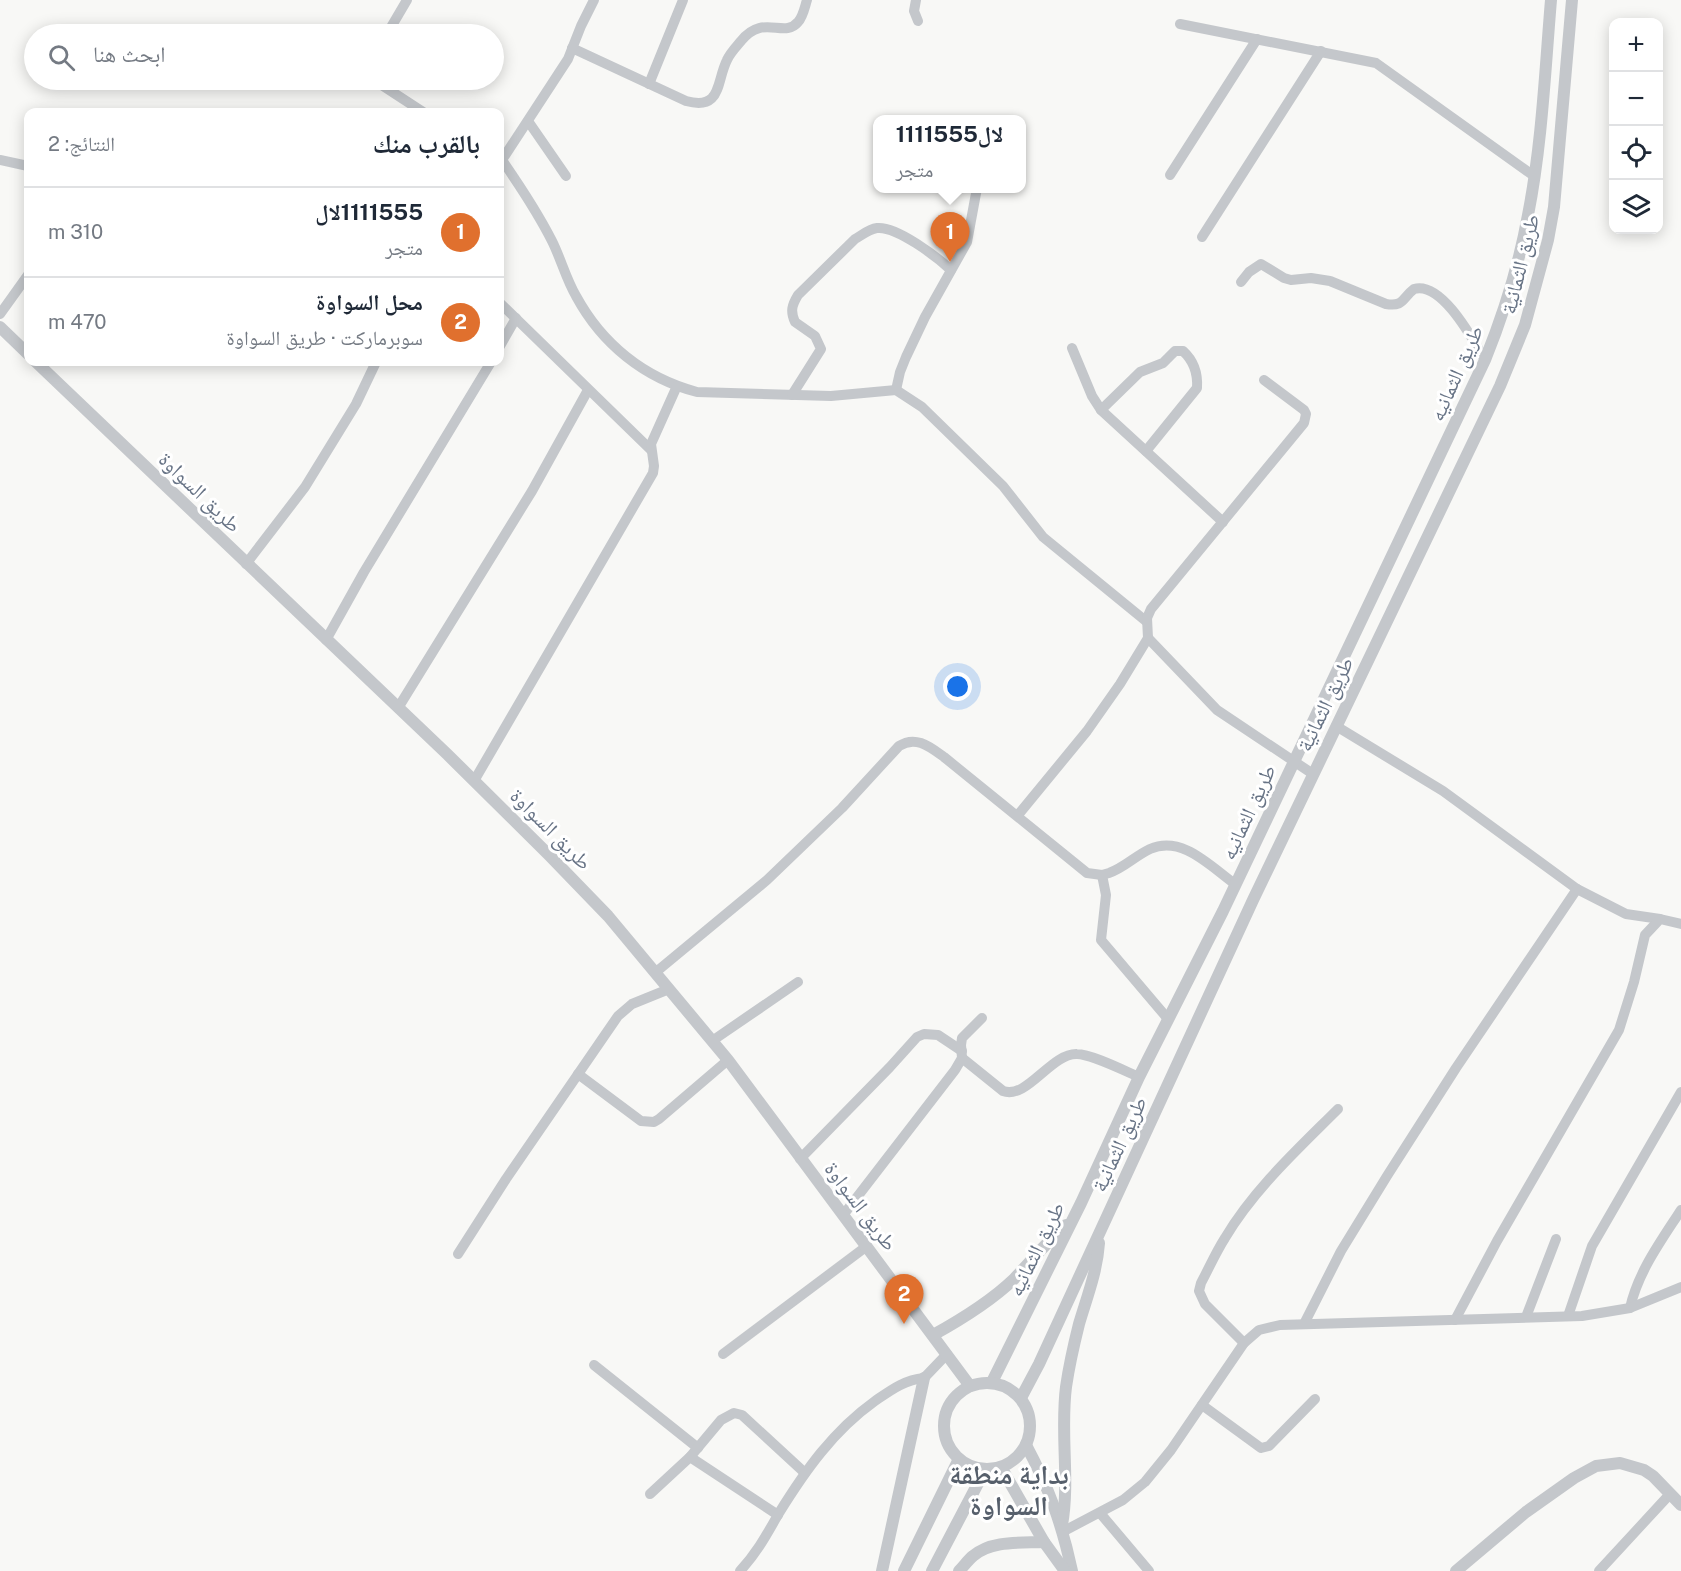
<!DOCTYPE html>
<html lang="ar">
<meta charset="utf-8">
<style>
:root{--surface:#fff;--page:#f6f6f7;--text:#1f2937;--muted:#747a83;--line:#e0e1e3;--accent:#e0702e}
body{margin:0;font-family:"Public Sans","Noto Naskh Arabic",sans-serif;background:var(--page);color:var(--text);direction:rtl}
.controls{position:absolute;right:18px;top:18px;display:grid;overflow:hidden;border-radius:12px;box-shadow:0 3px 15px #0003}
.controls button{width:54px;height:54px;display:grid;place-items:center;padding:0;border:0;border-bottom:2px solid var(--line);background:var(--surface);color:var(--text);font:30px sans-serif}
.you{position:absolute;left:958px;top:687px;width:21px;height:21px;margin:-15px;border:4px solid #fff;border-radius:50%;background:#1a73e8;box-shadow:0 0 0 9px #1a73e833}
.badge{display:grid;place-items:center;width:39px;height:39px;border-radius:50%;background:var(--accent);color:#fff;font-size:20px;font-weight:700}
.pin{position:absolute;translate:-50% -50px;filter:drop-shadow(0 2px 3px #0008)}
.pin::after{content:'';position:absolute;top:32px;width:21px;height:18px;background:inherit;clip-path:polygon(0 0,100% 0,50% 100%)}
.popup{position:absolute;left:873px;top:115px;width:153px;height:78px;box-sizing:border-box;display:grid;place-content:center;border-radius:12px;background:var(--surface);filter:drop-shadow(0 2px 4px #0005);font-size:20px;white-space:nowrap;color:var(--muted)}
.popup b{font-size:22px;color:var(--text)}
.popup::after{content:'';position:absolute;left:50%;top:100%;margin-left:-12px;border:12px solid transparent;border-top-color:var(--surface)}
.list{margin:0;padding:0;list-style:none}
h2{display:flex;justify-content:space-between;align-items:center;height:78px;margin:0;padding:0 24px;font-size:26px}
h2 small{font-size:20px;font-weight:400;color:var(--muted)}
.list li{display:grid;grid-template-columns:39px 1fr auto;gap:18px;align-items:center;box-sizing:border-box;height:90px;padding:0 24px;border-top:2px solid var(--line)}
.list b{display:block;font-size:22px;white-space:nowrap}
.list p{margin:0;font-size:20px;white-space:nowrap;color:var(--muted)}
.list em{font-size:20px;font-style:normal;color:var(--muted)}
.icon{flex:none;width:33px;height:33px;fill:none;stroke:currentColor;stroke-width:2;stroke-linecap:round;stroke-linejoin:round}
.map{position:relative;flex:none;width:1681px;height:1571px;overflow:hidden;direction:ltr}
.search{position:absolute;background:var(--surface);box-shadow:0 3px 15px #0003;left:24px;top:24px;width:480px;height:66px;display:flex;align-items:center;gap:15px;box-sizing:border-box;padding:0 21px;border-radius:33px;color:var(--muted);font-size:22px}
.panel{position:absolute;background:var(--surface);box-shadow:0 3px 15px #0003;left:24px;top:108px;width:480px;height:258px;border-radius:12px;direction:rtl}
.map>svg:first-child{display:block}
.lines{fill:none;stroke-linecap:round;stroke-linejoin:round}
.minor{stroke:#c4c7cb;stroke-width:10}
.tertiary{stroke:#c4c7cb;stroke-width:12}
.labels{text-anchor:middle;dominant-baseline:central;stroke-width:6;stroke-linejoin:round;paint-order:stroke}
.street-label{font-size:21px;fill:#687486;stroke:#fff}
.district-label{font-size:27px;font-weight:bold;fill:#565f6b;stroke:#fff}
</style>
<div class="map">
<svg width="1681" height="1571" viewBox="0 0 1681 1571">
<rect width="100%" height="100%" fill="#f8f8f6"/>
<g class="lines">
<g class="minor">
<polyline points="916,0 914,11 918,21"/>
<polyline points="1180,24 1376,63 1534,176"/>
<polyline points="387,34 407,0"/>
<path d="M572,48L686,101C722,111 716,82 727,60C730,53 736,47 741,41C763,13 784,39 798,22C803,17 805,6 807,0"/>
<polyline points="374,80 423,112"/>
<polyline points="649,84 683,0"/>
<polyline points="528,121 566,176"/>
<polyline points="0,160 28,166"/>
<path d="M502,160C520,186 538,213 552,241C561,259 566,279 576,296C602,344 644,378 697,392L831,396L896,390L922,407L1003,486L1043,537L1147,622"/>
<polyline points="500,163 568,59 581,26 594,0"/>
<polyline points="1170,175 1257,39"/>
<polyline points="1202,237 1321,51"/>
<path d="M1241,282L1249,272L1261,264L1284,278L1291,280L1311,278L1330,281L1386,304C1404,307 1402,298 1414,289C1442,281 1473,340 1485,360"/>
<polyline points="500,303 651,450"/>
<polyline points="0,314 28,275"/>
<polyline points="500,346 516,318"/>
<polyline points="1072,348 1092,396 1101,410 1223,522"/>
<polyline points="896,390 900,372 906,357 925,317 967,242 977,188"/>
<path d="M792,395L821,349L815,336L795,322C790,311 792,305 798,295L855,239C862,235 869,229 877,228C897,226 937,257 951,270"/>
<path d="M1101,410L1140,372L1163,363L1175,351H1183C1194,361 1198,373 1197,388L1146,451"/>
<polyline points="246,564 305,487 356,404 376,362"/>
<polyline points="1148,638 1217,710 1313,774"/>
<polyline points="326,640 364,572 491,362"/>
<polyline points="398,708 532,491 588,390"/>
<polyline points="1336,726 1443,791 1577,889 1626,914 1660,919"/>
<polyline points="474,781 653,473 654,466 651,444 677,386"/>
<polyline points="1018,815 1087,731 1120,684 1148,638 1147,618 1151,609 1304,423 1306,414 1304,410 1264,380"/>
<polyline points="1102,875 1106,895 1101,940 1168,1019"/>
<path d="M656,972L767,880L842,808L899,746C916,735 930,747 944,757L1087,873L1102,875L1109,873C1124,868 1135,856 1150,849C1182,835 1210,866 1235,884"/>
<polyline points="712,1041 798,982"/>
<path d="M962,1058L1003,1091C1027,1100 1051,1053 1077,1054C1091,1054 1125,1071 1139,1077"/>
<polyline points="578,1074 641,1121 654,1122 659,1119 728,1060"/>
<polyline points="800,1159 890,1067 917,1037 924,1034 938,1035 962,1051"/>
<polyline points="844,1214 955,1070 962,1058 961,1045 962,1038 982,1018"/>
<polyline points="458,1254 506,1179 618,1016 632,1004 669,989"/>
<path d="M1630,1308C1638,1272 1661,1241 1681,1210"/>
<polyline points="1568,1316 1592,1246 1681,1092"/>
<polyline points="1526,1317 1556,1239"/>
<polyline points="1455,1320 1497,1241 1619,1030 1634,982 1645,935 1660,919 1681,924"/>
<polyline points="1304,1324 1341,1251 1387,1176 1456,1068 1577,889"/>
<path d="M1244,1343L1205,1304L1199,1291L1201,1283C1209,1268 1216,1252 1225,1238C1254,1189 1299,1148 1338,1109"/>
<polyline points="723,1354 867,1246"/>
<polyline points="594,1365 698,1448"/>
<polyline points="1202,1405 1261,1448 1269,1446 1315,1399"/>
<polyline points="690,1457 778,1515"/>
<polyline points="650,1494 690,1457 721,1420 734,1413 742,1415 805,1473"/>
<polyline points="1100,1513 1149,1571"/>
<polyline points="1064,1531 1123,1500 1145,1482 1171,1450 1244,1343 1259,1330 1280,1325 1582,1316 1630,1308 1681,1287"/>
<path d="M740,1571C757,1553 767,1534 779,1513C805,1471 833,1431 875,1401C891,1390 904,1380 924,1378L947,1354"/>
<polyline points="1599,1571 1670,1494"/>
</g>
<g class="tertiary">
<polyline points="0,327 28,354"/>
<polyline points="36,362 447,754 549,855 608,916 728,1060 970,1386"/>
<path d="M933,1335C962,1319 990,1302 1014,1279C1031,1261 1047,1242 1066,1225"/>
<path d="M992,1382L1081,1203L1139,1077L1223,911L1485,360C1504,313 1519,265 1528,215C1542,144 1545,71 1551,0"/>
<circle cx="987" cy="1426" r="43"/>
<polyline points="1021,1398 1039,1364 1253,900 1500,386 1525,325 1548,240 1554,207 1572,0"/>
<path d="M1026,1445C1049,1488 1062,1524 1072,1571"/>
<polyline points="1001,1467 1044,1542 1065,1571"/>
<path d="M1062,1525C1070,1480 1060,1433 1066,1387C1069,1366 1074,1344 1079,1324C1087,1297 1097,1272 1099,1243"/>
<polyline points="882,1571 924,1378"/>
<polyline points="904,1571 959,1459"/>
<polyline points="932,1571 985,1470"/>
<path d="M959,1571C964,1566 968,1560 973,1556C991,1540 1021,1543 1044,1542"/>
<polyline points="1456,1571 1526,1512 1574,1478 1596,1466 1620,1463 1644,1470 1653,1476 1681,1505"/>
</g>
</g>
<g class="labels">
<g class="street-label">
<text transform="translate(1520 264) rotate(-76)">طريق الثمانية</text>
<text transform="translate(1456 373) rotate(-66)">طريق الثمانيه</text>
<text transform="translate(200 492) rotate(44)">طريق السواوة</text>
<text transform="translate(1325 704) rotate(-64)">طريق الثمانية</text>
<text transform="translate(1248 812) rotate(-65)">طريق الثمانيه</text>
<text transform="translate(551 829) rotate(45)">طريق السواوة</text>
<text transform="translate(1119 1144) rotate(-65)">طريق الثمانية</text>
<text transform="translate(861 1206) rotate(53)">طريق السواوة</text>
<text transform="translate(1036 1249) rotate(-64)">طريق الثمانيه</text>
</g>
<g class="district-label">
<text x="1009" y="1474">بداية منطقة<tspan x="1009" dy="31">السواوة</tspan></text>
</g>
</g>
</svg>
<div class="controls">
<button>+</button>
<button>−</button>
<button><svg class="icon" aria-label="locate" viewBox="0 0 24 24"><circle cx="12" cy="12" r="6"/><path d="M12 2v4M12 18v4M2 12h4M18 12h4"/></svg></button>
<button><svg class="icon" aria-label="layers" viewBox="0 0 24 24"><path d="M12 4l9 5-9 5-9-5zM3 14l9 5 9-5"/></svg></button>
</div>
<div class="you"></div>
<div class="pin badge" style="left:950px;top:262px">1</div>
<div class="popup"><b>1111555لال</b>متجر</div>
<div class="pin badge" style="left:904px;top:1324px">2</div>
<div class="search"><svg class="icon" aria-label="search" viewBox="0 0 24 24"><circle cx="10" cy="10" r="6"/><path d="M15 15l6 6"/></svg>ابحث هنا</div>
<section class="panel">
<h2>بالقرب منك<small>النتائج: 2</small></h2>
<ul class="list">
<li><span class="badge">1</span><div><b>1111555لال</b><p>متجر</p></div><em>310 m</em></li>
<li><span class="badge">2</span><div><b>محل السواوة</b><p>سوبرماركت · طريق السواوة</p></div><em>470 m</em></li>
</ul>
</section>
</div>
